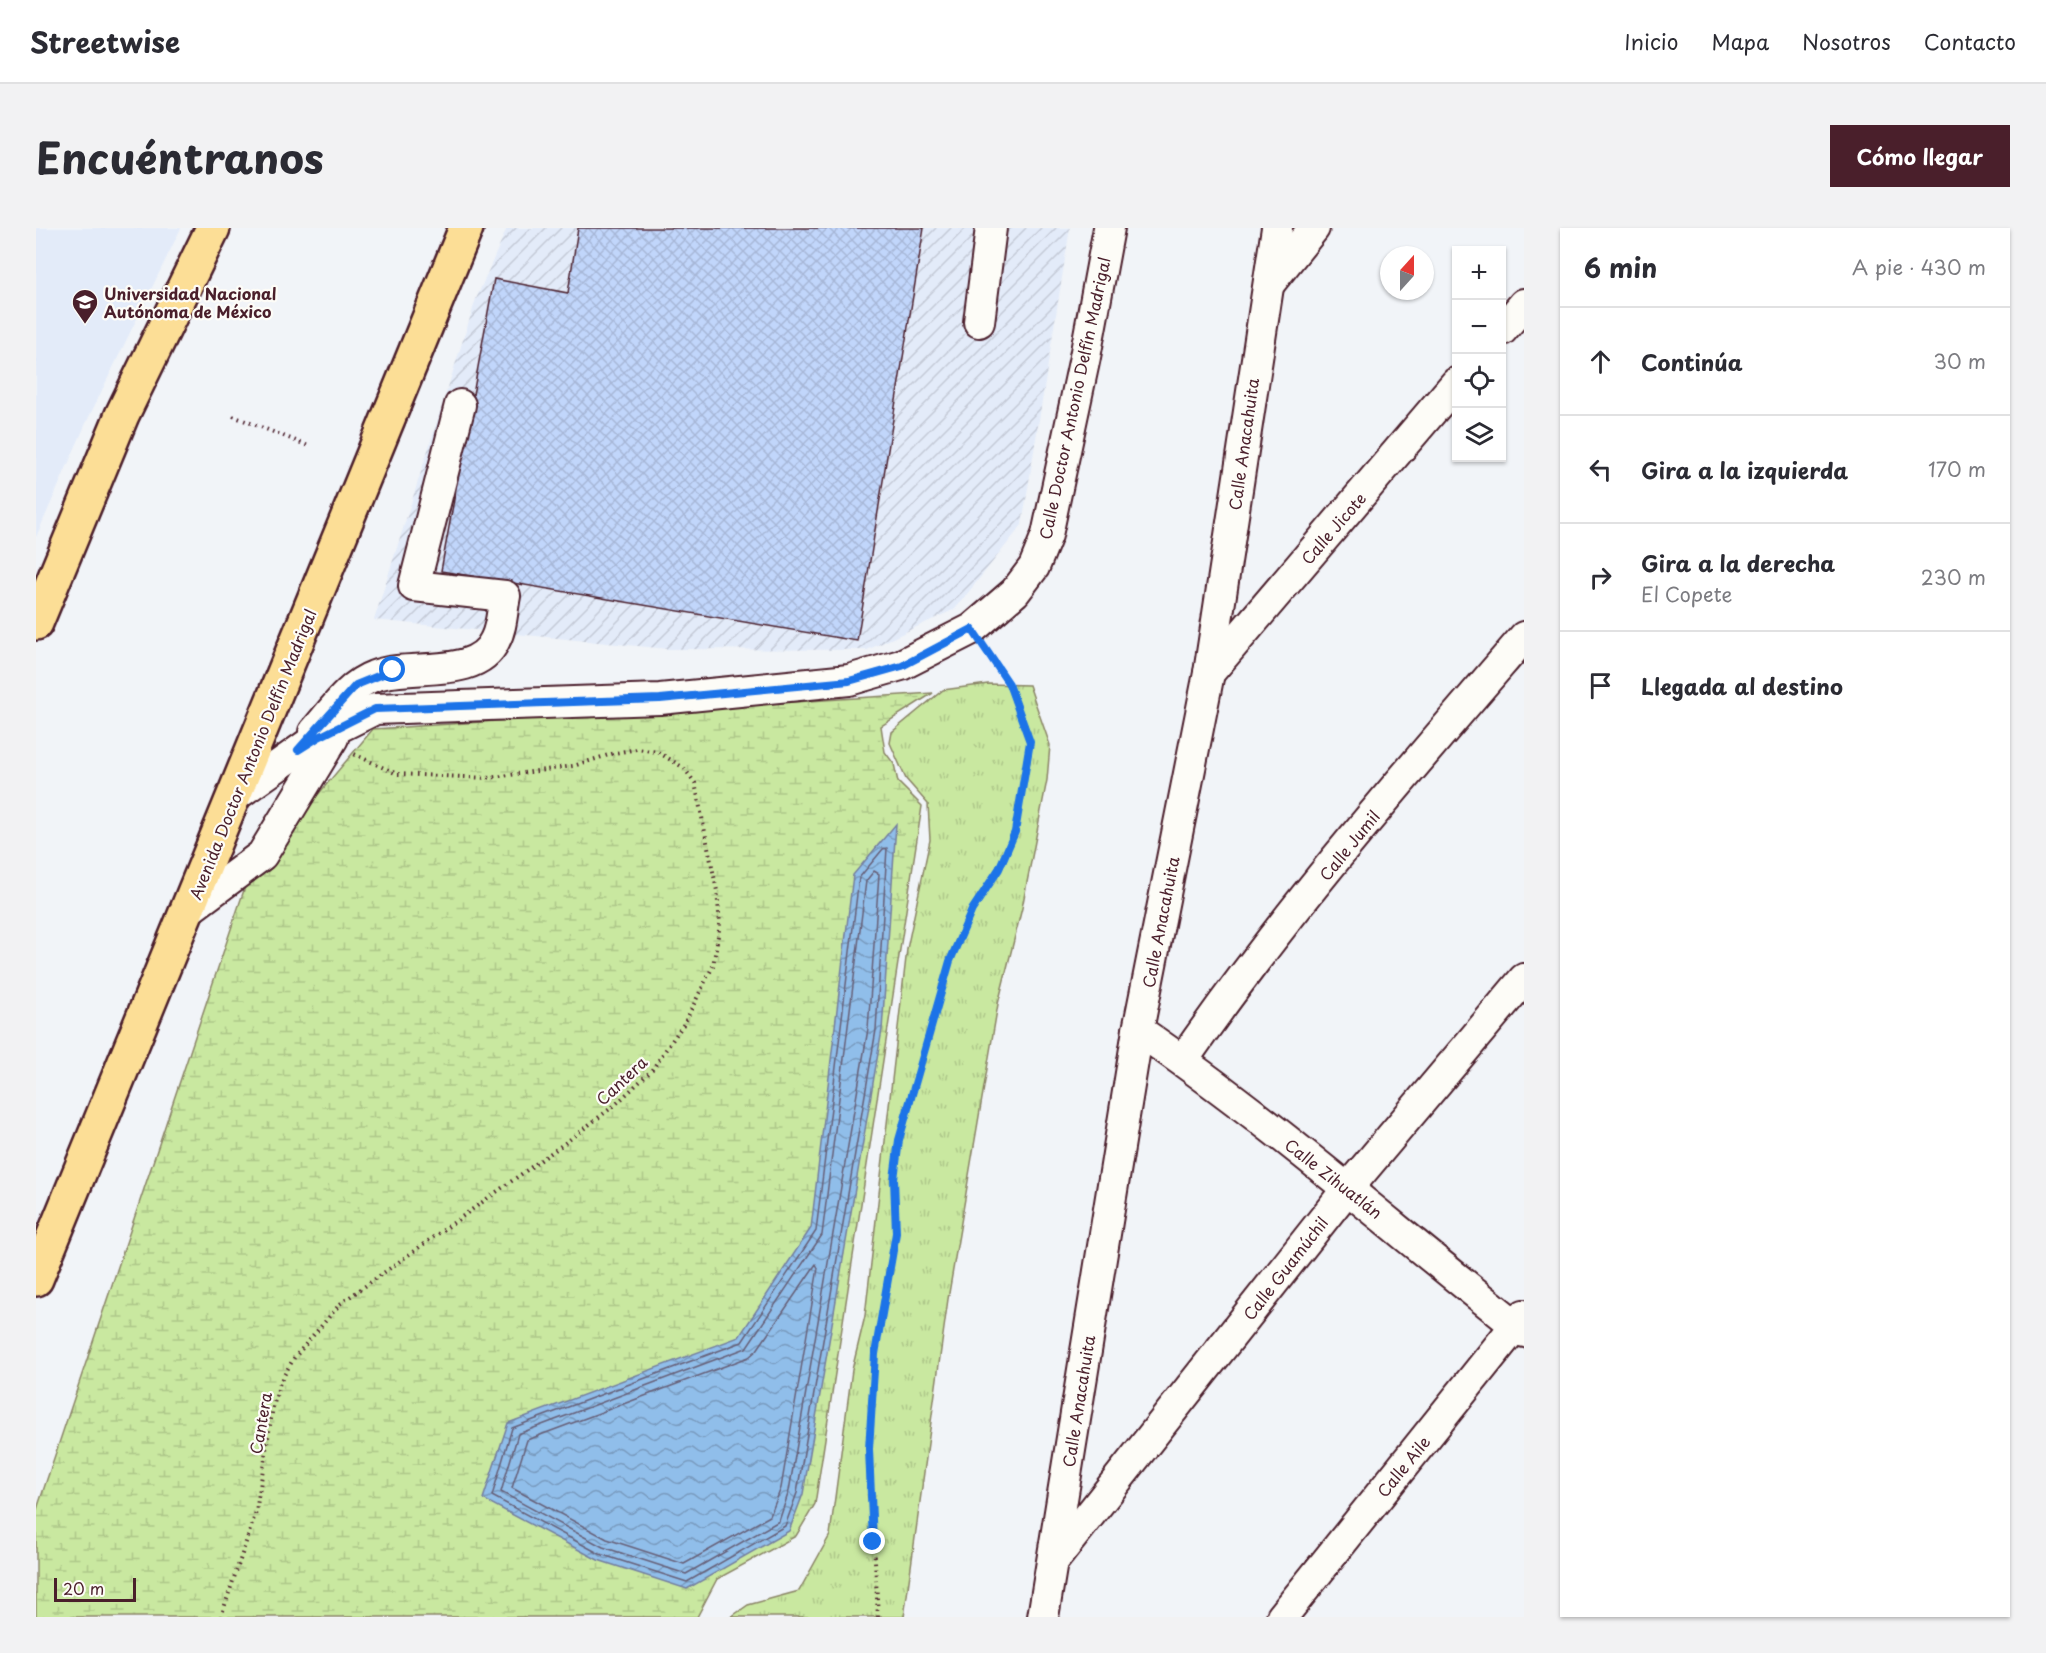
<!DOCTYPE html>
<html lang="es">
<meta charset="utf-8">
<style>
:root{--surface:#fff;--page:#f2f2f3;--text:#2b2b33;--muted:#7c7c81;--line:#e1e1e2;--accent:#4a1f2b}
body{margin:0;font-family:"Playpen Sans",sans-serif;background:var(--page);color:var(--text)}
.controls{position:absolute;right:18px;top:18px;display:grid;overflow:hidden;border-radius:0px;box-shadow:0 2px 4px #0004}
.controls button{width:54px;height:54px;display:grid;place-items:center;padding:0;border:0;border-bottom:2px solid var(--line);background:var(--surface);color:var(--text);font:30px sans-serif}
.compass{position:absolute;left:1344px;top:18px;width:54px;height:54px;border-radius:50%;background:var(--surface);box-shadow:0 2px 4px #0004;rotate:21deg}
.scale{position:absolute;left:18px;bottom:15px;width:82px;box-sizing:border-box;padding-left:6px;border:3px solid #4a1f2b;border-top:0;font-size:16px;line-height:21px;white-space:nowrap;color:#4a1f2b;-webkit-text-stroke:4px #fdfcf7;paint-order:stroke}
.stop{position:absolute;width:18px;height:18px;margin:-14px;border:4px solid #1a73e8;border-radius:50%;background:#fff}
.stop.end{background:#1a73e8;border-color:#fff;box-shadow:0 2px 6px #0008}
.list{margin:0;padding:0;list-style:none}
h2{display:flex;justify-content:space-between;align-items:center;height:78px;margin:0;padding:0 24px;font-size:26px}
h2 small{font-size:20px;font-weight:400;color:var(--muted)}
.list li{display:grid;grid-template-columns:39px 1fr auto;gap:18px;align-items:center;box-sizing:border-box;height:108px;padding:0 24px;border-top:2px solid var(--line)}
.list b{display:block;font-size:22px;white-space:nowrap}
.list p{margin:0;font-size:20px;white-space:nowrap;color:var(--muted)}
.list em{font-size:20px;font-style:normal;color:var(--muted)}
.icon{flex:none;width:33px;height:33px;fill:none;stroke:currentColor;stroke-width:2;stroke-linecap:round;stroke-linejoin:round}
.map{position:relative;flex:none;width:1488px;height:1389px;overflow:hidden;border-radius:0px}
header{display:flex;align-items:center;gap:36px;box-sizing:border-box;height:84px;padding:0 30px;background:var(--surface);border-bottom:2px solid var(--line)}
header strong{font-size:28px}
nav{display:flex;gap:33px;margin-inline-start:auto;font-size:21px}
.intro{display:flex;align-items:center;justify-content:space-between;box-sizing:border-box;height:144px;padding:0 36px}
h1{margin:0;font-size:42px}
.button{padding:15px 27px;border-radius:0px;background:var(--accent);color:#fff;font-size:21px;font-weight:700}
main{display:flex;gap:36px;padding:0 36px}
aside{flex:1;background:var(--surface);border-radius:0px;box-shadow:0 2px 4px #0004}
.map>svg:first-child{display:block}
.built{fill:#e3ebf9}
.industrial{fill:url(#industrial-furrows)}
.wetland{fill:url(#wetland-marsh);stroke:#8a8466;stroke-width:1.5}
.park{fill:url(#park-tufts);stroke:#8a8466;stroke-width:1.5}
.water{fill:url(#water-waves);stroke:#747e9e;stroke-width:1.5}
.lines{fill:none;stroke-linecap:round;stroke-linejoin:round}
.shore{stroke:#665f77;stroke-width:1.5}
.building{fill:url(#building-cross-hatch);stroke:#4a1f2b;stroke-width:1.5}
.minor-casing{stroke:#4a1f2b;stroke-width:34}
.major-casing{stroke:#4a1f2b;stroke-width:38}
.path{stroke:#4a1f2b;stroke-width:4;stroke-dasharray:1.5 4.5;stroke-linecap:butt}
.minor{stroke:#fdfcf7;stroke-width:30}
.major{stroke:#fcde96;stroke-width:33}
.route{stroke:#1a73e8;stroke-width:8}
.labels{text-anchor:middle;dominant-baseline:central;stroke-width:4.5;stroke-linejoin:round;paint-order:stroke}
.poi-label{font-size:16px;font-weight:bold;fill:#4a1f2b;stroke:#fdfcf7;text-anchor:start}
.street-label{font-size:16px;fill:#4a1f2b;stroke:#fdfcf7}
</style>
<header>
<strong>Streetwise</strong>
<nav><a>Inicio</a><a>Mapa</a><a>Nosotros</a><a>Contacto</a></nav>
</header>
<div class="intro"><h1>Encuéntranos</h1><a class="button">Cómo llegar</a></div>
<main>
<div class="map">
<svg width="1488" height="1389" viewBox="0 0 1488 1389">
<defs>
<pattern id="industrial-furrows" width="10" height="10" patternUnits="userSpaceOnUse" patternTransform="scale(1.5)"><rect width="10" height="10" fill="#e3ebf9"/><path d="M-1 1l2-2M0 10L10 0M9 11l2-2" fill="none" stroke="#c4c9d6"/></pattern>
<pattern id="wetland-marsh" width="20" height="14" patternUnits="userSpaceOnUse" patternTransform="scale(1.5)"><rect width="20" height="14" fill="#c9e8a0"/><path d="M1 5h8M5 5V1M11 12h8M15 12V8" fill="none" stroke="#aec78a"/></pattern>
<pattern id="park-tufts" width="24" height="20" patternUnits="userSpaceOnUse" patternTransform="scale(1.5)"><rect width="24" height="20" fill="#c9e8a0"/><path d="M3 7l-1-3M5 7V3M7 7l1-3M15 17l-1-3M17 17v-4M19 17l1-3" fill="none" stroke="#aec78a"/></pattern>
<pattern id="water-waves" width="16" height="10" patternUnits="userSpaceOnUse" patternTransform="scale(1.5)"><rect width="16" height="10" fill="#90beea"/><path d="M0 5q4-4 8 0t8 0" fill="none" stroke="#789abe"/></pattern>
<pattern id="building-cross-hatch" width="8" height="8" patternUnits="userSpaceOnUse" patternTransform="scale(1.5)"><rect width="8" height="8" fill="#c1d6fb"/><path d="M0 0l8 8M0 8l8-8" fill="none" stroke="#a7b7d7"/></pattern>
</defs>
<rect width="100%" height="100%" fill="#f1f4f8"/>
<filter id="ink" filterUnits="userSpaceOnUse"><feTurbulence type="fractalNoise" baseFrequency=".0167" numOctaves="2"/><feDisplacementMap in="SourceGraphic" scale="12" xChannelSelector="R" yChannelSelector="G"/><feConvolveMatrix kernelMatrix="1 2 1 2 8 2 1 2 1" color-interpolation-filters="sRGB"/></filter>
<g filter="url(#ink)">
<polygon class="built" points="0,0 145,0 51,193 0,309"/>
<polygon class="industrial" points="471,0 1034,0 986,297 919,381 831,422 632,421 338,392 440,71"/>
<polygon class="wetland" points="897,465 845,498 849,524 858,536 862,554 886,578 779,1276 760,1308 681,1351 661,1389 0,1389 0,1284 212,650 337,501"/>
<polygon class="park" points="952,456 993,457 1014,517 1011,552 986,680 962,776 912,1071 868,1389 695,1389 712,1377 763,1363 794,1307 816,1142 829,1088 871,721 894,612 892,576 870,551 854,515 856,504 907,462"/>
<polygon class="water" points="860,596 846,802 767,1266 753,1303 651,1361 562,1332 447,1271 472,1195 703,1109 775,1000 817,647"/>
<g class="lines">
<g class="shore">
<polygon points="851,620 840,802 761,1265 749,1298 651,1354 564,1326 456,1268 476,1200 706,1114 780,1003 823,650 847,621"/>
<polygon points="838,643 843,646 832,801 753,1263 743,1293 650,1346 567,1319 465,1264 482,1206 710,1120 786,1007 830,653"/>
<polygon points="780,1036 782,1040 745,1260 734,1288 648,1336 571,1311 476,1260 491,1212 713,1129 721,1122"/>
</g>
</g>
<polygon class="building" points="542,0 888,0 821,413 405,343 458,51 532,65"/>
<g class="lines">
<g class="minor-casing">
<g id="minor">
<polyline points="1233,56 1278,0"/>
<polyline points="943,94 955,0"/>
<polyline points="1466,102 1488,76"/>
<polyline points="1173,445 1420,155"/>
<path d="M278,504C296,484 313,457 338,448C373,434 441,453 459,412C466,399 466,382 469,368L378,358L424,177"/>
<polyline points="199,568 281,510 339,481 624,471 813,452 865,437 936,401 979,364 998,339 1011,307 1049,129 1073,0"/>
<polyline points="152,682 226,627 297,510"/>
<path d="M1102,802C1237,894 1360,1003 1488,1104"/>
<path d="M1147,832C1250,683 1370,546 1488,409"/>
<polyline points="1018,1332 1312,960 1488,751"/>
<polyline points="1007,1389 1102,802 1173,445 1241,0"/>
<polyline points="1246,1389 1488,1087"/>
</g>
</g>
<g class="major-casing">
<g id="major">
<polyline points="0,395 86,187 177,0"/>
<polyline points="0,1051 430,0"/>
</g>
</g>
<g class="path">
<polyline points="197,188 275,219"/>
<polyline points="185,1389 220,1284 237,1179 244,1154 258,1130 304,1076 533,912 579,877 615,843 649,794 677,738 684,696 681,663 659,555 648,540 622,524 601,521 579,525 537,538 452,550 361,546 318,526"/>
<polyline points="842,1389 833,1221 839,1126 860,1005 858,951 863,912 914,733 936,682 963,641 979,605 994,514 973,456 952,424"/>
</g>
<use href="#minor" class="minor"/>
<use href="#major" class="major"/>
</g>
</g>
<g class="lines" filter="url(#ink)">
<polyline class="route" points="357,442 320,457 262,522 281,510 339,481 624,471 813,453 866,438 936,401 973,456 994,514 979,604 963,641 936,682 914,733 863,912 858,951 860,1005 839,1126 833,1221 837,1314"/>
</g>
<defs>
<g id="university-pin" transform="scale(1.35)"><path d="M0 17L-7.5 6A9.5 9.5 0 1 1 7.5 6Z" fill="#4a1f2b" stroke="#fdfcf7"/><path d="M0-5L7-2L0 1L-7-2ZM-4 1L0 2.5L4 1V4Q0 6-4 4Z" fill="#fff"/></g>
</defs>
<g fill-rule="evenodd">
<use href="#university-pin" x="49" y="74"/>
</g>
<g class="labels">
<g class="poi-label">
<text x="68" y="65">Universidad Nacional<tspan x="68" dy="18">Autónoma de México</tspan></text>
</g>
<g class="street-label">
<text transform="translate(1038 170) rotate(-78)">Calle Doctor Antonio Delfín Madrigal</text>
<text transform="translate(1207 216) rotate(-82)">Calle Anacahuita</text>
<text transform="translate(1297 300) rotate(-49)">Calle Jicote</text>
<text transform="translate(216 526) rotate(-68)">Avenida Doctor Antonio Delfín Madrigal</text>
<text transform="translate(1313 617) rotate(-51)">Calle Jumil</text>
<text transform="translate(1124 694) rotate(-79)">Calle Anacahuita</text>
<text transform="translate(585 852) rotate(-43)">Cantera</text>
<text transform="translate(1298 950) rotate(38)">Calle Zihuatlán</text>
<text transform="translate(1249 1040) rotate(-52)">Calle Guamúchil</text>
<text transform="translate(1042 1173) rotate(-81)">Calle Anacahuita</text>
<text transform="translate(224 1195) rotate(-80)">Cantera</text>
<text transform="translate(1367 1238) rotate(-51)">Calle Aile</text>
</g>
</g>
</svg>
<div class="controls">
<button>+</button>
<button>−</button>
<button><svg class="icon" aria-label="locate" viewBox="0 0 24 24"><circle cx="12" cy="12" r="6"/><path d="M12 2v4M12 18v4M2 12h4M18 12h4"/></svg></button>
<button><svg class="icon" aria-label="layers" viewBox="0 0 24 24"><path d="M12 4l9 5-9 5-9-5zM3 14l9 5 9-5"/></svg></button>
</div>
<svg class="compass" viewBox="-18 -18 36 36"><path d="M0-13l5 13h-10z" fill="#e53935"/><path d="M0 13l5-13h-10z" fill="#7c7c81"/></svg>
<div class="scale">20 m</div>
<div class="stop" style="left:357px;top:442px"></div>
<div class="stop end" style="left:837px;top:1314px"></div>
</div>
<aside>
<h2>6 min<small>A pie · 430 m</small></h2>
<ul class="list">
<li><svg class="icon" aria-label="ahead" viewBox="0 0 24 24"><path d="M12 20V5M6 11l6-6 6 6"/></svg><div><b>Continúa</b></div><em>30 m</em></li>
<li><svg class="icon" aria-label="left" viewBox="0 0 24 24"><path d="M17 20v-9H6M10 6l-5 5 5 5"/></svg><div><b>Gira a la izquierda</b></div><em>170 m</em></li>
<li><svg class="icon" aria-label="right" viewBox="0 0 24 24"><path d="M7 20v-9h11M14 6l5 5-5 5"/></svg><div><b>Gira a la derecha</b><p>El Copete</p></div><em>230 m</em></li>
<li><svg class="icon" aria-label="arrive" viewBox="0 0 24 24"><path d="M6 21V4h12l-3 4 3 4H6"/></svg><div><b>Llegada al destino</b></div></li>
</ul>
</aside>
</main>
